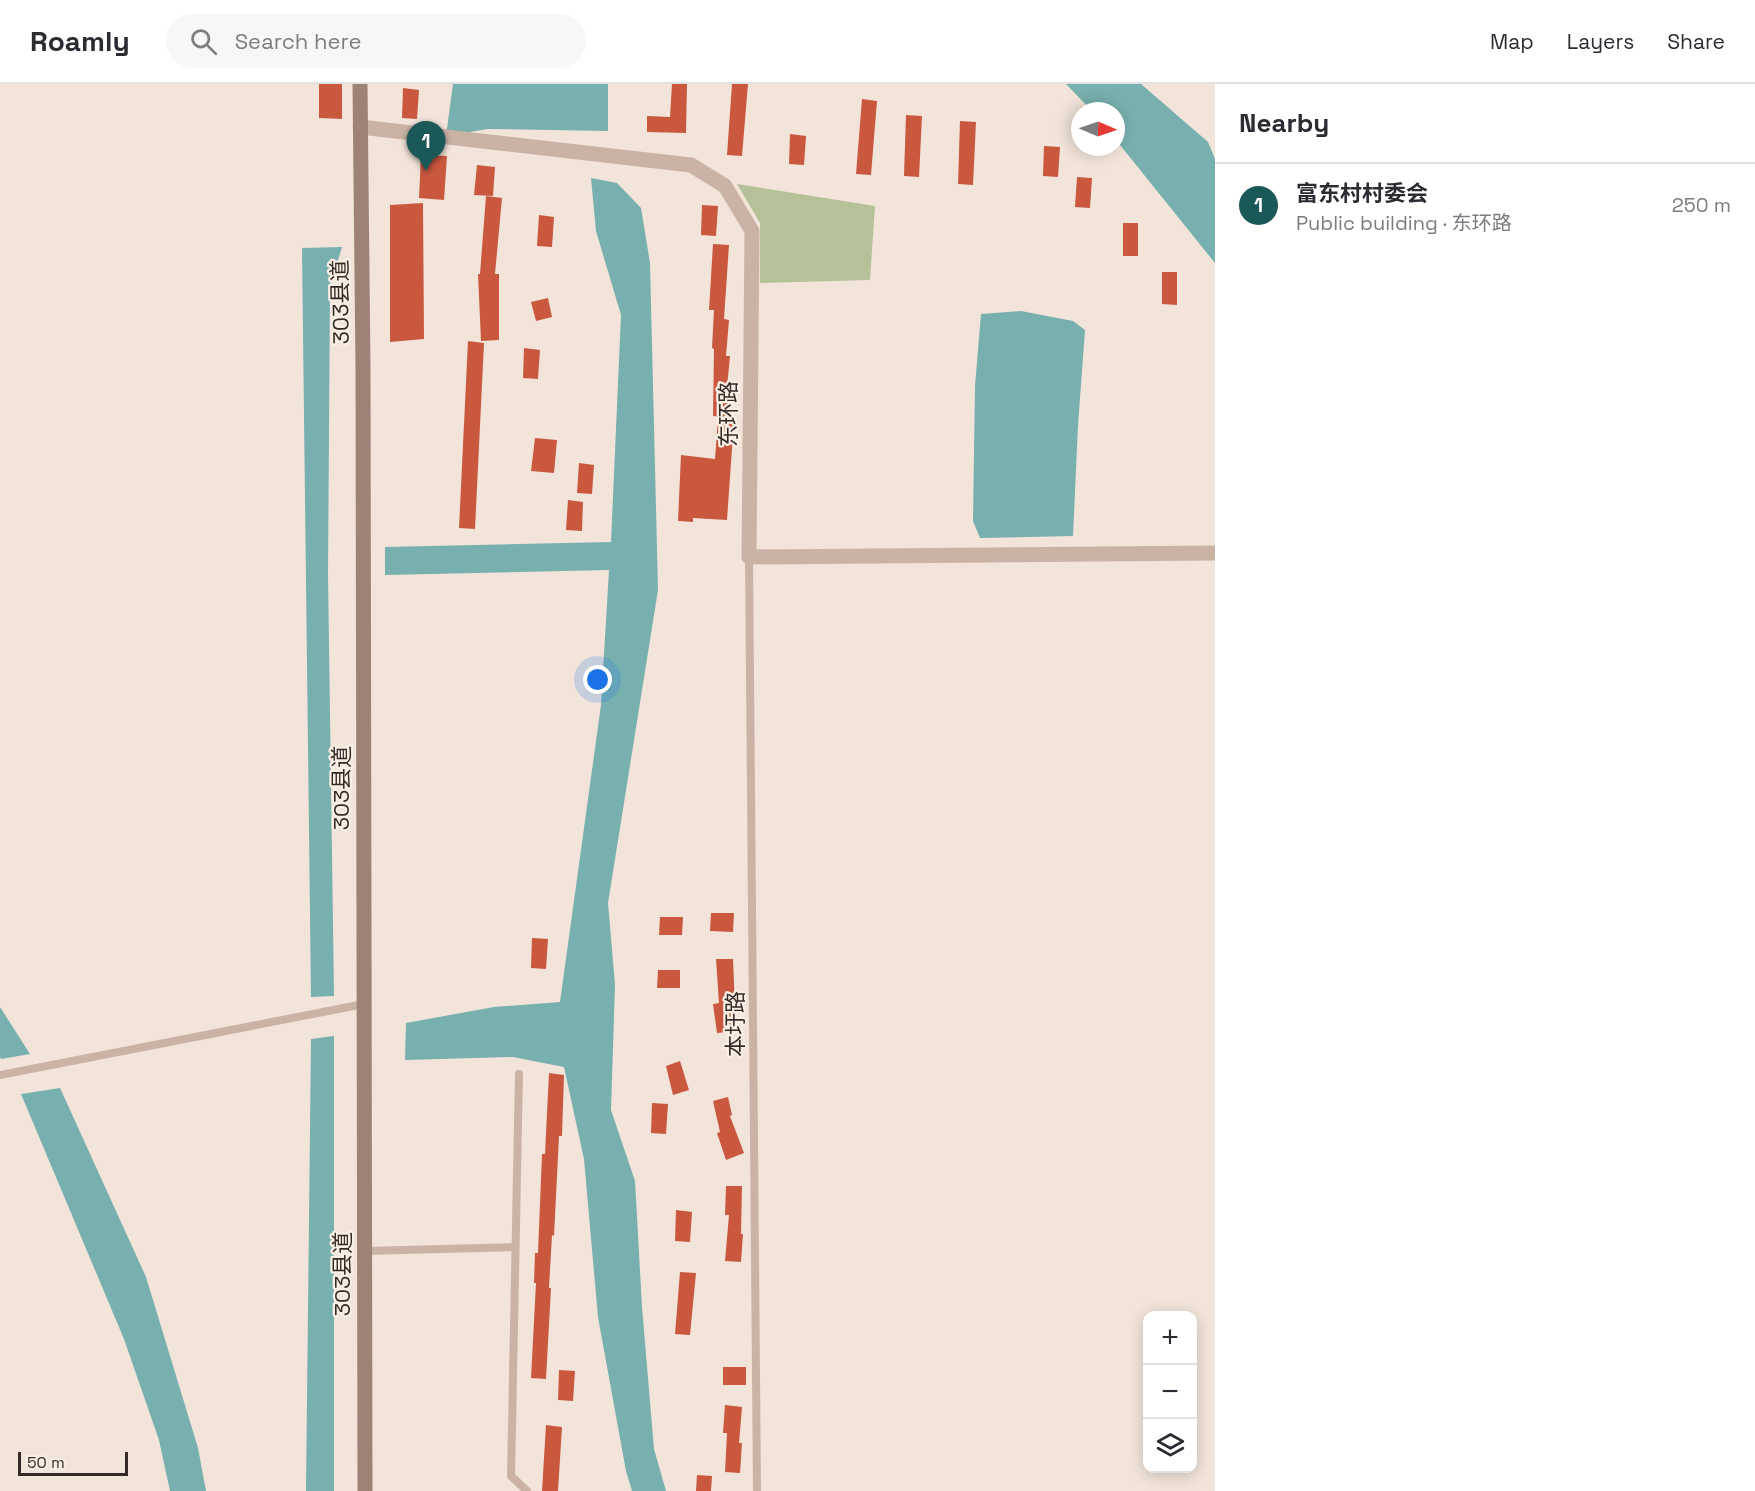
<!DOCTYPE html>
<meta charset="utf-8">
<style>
:root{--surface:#fff;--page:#f7f7f7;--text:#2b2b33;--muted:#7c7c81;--line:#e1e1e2;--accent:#1b5858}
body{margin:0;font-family:"Space Grotesk","Noto Sans SC",sans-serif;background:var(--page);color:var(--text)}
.controls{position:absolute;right:18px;bottom:18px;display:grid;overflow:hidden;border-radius:12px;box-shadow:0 3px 15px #0003}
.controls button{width:54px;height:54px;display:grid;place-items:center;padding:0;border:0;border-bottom:2px solid var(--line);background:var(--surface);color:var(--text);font:30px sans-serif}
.compass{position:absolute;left:1071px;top:18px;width:54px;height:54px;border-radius:50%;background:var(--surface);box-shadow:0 3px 15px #0003;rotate:92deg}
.scale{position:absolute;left:18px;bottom:15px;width:110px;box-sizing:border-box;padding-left:6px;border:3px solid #352a26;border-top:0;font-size:16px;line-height:21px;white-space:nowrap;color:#352a26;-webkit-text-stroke:4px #faefe5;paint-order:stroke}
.you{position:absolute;left:598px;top:596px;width:21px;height:21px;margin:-15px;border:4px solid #fff;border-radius:50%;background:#1a73e8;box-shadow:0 0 0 9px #1a73e833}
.badge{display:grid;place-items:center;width:39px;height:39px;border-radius:50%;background:var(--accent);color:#fff;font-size:20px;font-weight:700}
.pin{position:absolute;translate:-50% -50px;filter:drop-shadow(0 2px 3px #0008)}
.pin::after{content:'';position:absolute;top:32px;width:21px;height:18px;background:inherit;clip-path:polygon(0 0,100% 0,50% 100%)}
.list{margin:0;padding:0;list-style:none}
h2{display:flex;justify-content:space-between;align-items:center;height:78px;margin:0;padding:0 24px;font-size:26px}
h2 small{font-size:20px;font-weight:400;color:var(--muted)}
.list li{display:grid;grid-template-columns:39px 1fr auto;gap:18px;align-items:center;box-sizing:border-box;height:84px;padding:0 24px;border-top:2px solid var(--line)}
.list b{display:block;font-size:22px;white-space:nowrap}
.list p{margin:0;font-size:20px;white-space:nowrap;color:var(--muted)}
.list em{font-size:20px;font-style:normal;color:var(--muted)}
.icon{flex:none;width:33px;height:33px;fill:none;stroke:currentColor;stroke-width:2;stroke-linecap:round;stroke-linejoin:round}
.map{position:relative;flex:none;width:1215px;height:1407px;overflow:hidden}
header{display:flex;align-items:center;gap:36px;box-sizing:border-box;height:84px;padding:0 30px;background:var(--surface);border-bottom:2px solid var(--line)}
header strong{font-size:28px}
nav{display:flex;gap:33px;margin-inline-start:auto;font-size:21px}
.search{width:420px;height:54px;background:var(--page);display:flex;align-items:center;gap:15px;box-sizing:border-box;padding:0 21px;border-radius:33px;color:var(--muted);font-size:22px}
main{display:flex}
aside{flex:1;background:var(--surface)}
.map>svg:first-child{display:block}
.green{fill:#b6c199}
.water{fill:#77b0ae}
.building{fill:#c9583f}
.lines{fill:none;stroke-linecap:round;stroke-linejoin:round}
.service{stroke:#cab3a5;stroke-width:8}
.minor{stroke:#cab3a5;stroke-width:15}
.secondary{stroke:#9e8276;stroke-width:15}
.labels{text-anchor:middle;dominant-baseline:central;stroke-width:4.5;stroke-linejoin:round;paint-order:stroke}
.street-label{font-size:22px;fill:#352a26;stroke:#faefe5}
</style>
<header>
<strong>Roamly</strong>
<div class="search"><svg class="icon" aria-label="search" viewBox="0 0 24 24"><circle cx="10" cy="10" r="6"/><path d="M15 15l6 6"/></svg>Search here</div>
<nav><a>Map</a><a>Layers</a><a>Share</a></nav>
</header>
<main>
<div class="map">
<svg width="1215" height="1407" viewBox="0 0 1215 1407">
<rect width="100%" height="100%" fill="#f2e4d9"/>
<polygon class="green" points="737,100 875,122 870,196 760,199 760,139"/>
<g class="water">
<polygon points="453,0 608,0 608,47 488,45 446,52"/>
<polygon points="1066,0 1141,0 1208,58 1215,75 1215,179 1116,56 1116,27 1092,27"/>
<polygon points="591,94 617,99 641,124 650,179 658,506 608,819 615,901 611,1026 635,1097 642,1223 654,1365 666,1407 632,1407 626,1387 598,1233 584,1075 564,983 513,973 405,976 406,939 494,923 560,918 601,621 609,486 385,491 385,463 611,458 621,231 596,147"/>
<polygon points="342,163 330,202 328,490 334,912 311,913 302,164"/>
<polygon points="1021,227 1073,237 1085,246 1078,341 1073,452 980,454 973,437 975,302 981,230"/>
<polygon points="0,923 30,970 1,975 0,973"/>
<polygon points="334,952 334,1407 306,1407 311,955"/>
<polygon points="60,1004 146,1193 198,1364 206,1407 170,1407 159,1356 124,1255 21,1010"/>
</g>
<g class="building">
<polygon points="319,0 342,0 342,35 319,34"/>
<polygon points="672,0 687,0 686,49 647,48 647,32 670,33"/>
<polygon points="732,0 748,0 742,72 727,71"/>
<polygon points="403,4 419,6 417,35 402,34"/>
<polygon points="862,15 877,17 871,91 856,90"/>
<polygon points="906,31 922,32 919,93 904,92"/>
<polygon points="960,37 976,38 973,101 958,100"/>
<polygon points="790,50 806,52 804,81 789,80"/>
<polygon points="1044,62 1060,63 1058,93 1043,92"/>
<polygon points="421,71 447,72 444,116 419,114"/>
<polygon points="477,81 495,83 493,112 474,111"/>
<polygon points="1077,93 1092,94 1090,124 1075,123"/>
<polygon points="486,112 502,114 495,190 499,190 499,256 481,257 478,190 480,190"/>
<polygon points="423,119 424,255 390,258 390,121"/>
<polygon points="702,121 718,122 716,152 701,151"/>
<polygon points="539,131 554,133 552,163 537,162"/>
<rect x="1123" y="139" width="15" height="33"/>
<polygon points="713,160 729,161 724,235 729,236 726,272 730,272 727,304 730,304 728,334 713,332 714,265 712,264 714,226 709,226"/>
<polygon points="1162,188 1177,188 1177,221 1162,220"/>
<polygon points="548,214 552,233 536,237 531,218"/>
<polygon points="468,257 484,259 475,445 459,444"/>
<polygon points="524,264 540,266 538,295 523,294"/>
<polygon points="718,334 734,336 727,436 693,434 693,438 678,437 681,371 715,375"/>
<polygon points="535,354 557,356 554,389 531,387"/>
<polygon points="579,379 594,381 592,410 577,409"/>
<polygon points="568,416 583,418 582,447 566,446"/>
<polygon points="711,829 734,829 733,848 710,847"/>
<polygon points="660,833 683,833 682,851 659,851"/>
<polygon points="532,854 548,855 546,885 531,884"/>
<polygon points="716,875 733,875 736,947 717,949 713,920 719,919"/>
<polygon points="658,886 680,886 680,904 657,904"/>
<polygon points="680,977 689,1006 673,1011 666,982"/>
<polygon points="549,989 564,991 562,1052 559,1052 554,1152 552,1151 549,1204 551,1204 546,1295 531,1294 536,1199 534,1199 535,1169 538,1169 542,1070 545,1070"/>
<polygon points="728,1013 732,1031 730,1032 744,1069 726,1076 717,1049 720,1048 713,1017"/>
<polygon points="652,1019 668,1020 666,1050 651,1049"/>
<polygon points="726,1102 742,1102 741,1150 743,1150 741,1178 725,1177 729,1131 725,1131"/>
<polygon points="676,1126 692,1128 690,1158 675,1157"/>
<polygon points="680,1188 696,1189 690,1251 675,1250"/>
<rect x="723" y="1283" width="23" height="18"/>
<polygon points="559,1286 575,1287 573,1317 558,1316"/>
<polygon points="725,1321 742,1323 739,1359 742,1359 740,1389 725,1388 727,1349 723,1349"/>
<polygon points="546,1341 562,1343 558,1407 542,1407"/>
<polygon points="697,1391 712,1392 711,1407 696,1407"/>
</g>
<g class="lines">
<g class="service">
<polyline points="749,473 757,1407"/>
<polyline points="519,990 511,1392 527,1407"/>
<polyline points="0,991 364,920"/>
<polyline points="364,1167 515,1163"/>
</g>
<polyline class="minor" points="360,43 691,81 725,102 752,147 749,473 1215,469"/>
<polyline class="secondary" points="360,0 363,283 365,1407"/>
</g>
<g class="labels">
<g class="street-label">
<text transform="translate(340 218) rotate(-91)">303县道</text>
<text transform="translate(728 330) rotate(-90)">东环路</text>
<text transform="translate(341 704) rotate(-90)">303县道</text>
<text transform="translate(735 940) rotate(-90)">本圩路</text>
<text transform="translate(342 1190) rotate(-90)">303县道</text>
</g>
</g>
</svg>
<div class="controls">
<button>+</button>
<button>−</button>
<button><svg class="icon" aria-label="layers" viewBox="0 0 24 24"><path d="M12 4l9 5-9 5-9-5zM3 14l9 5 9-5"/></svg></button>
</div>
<svg class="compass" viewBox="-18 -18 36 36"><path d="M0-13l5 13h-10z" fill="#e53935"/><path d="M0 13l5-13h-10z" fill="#7c7c81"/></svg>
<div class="scale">50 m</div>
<div class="you"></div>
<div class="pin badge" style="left:426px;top:87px">1</div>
</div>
<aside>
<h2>Nearby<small></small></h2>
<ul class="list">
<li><span class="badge">1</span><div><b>富东村村委会</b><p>Public building · 东环路</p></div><em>250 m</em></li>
</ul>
</aside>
</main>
